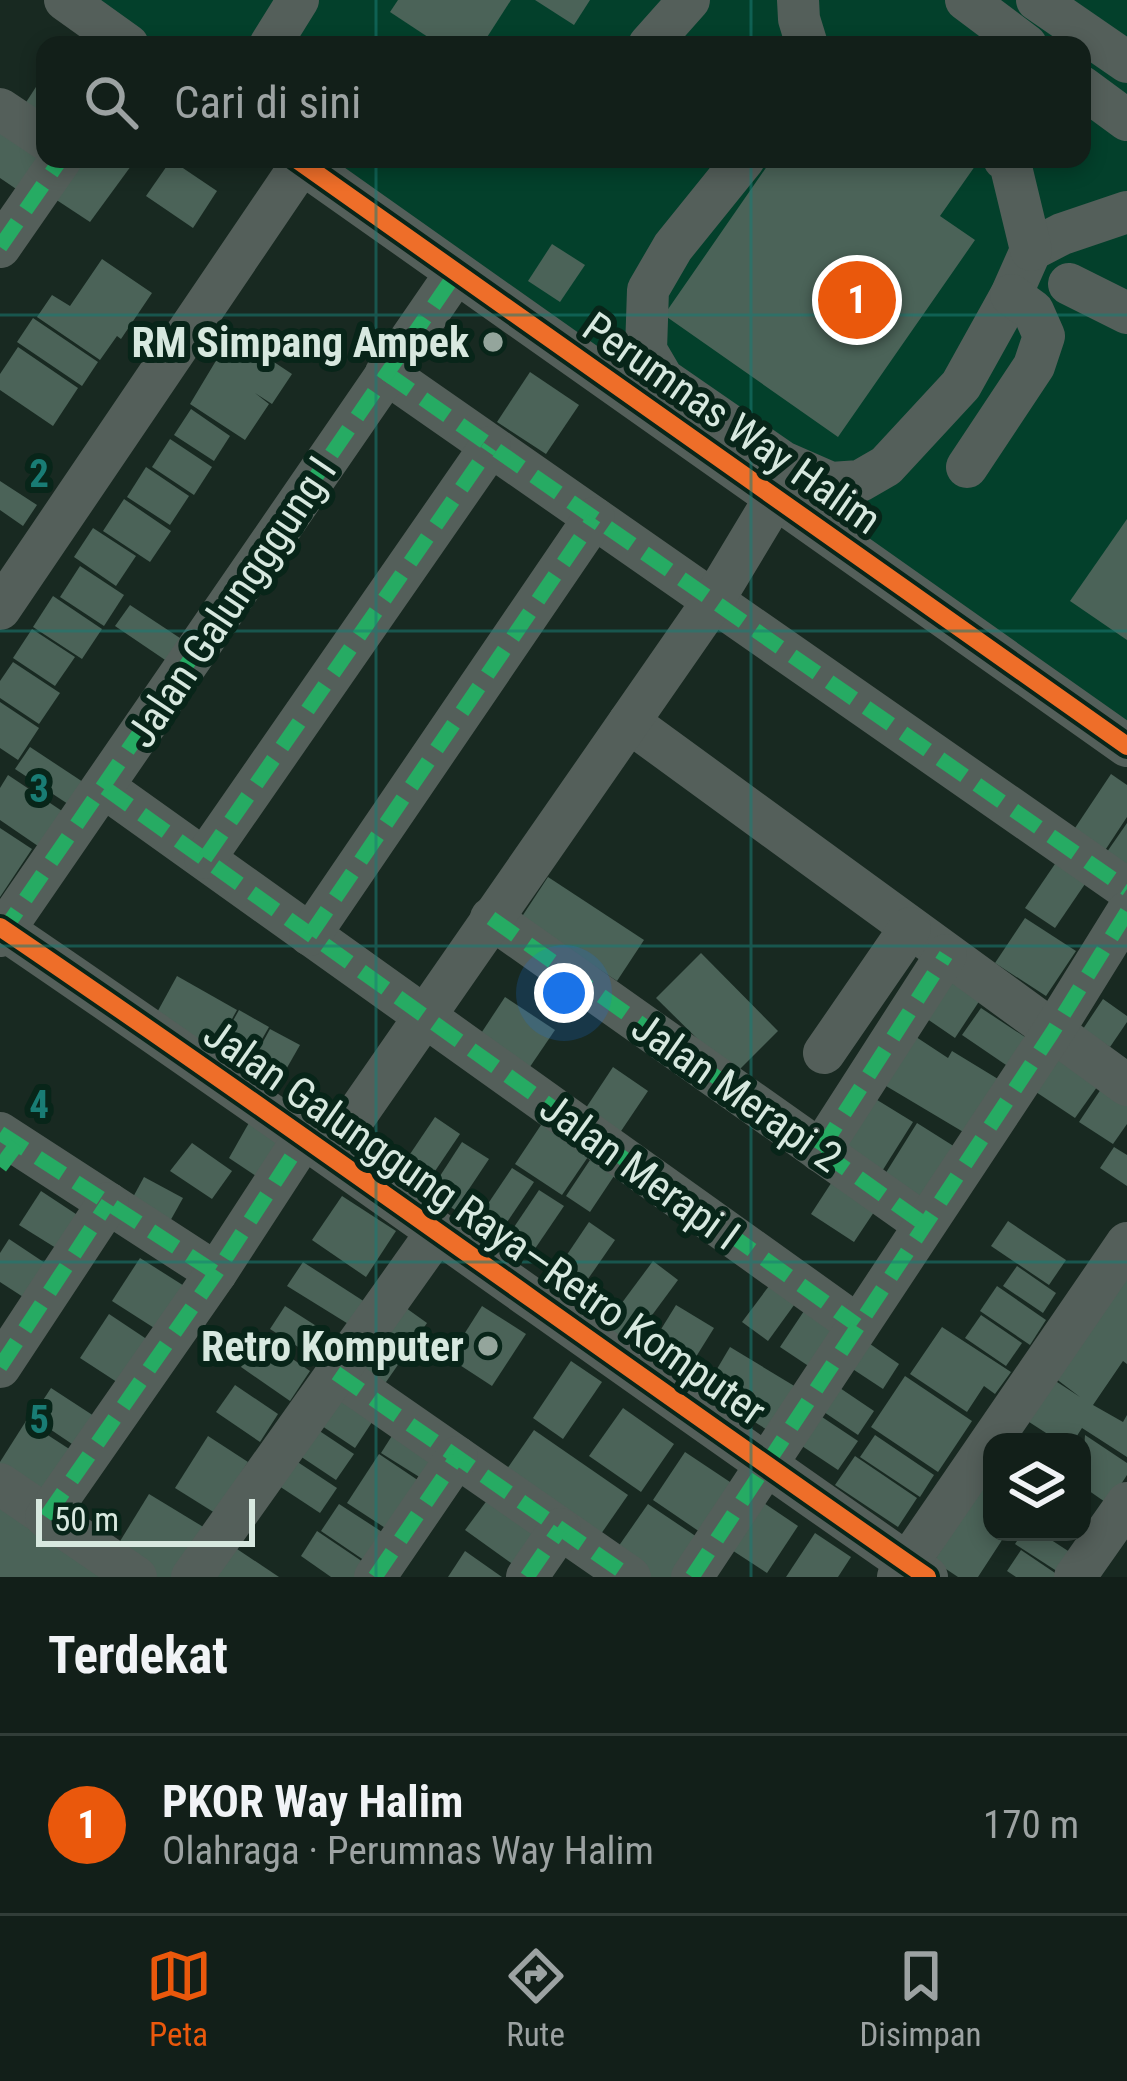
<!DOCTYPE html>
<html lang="id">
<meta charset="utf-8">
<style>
:root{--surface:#121f19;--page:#1b2722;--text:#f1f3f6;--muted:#9ca2a2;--line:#313d38;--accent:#ea580c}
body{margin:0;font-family:"Roboto Condensed",sans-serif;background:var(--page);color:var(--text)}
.controls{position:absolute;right:36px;bottom:36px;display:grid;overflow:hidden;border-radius:24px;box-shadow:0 6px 18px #0003}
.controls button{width:108px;height:108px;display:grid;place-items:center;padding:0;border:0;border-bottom:3px solid var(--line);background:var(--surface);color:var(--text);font:60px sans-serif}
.scale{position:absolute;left:36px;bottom:30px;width:219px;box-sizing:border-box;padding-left:12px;border:6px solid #d7e8df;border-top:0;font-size:33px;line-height:42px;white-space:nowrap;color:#d7e8df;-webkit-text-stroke:9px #082519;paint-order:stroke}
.you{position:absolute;left:564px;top:993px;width:42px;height:42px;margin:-30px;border:9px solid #fff;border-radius:50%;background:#1a73e8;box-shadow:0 0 0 18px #1a73e833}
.badge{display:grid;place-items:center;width:78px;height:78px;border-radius:50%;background:var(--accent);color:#fff;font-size:39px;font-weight:700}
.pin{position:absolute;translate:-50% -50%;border:6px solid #fff;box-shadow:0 3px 12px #0006}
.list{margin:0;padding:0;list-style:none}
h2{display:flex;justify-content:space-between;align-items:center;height:156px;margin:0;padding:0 48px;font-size:51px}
h2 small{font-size:39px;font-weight:400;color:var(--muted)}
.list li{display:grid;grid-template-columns:78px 1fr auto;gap:36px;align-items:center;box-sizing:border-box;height:180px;padding:0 48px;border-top:3px solid var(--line)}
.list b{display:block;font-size:45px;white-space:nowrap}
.list p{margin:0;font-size:39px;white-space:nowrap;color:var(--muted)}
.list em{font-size:39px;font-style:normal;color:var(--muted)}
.icon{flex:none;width:66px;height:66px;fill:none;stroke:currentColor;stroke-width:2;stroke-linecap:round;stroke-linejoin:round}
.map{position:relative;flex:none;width:1127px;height:1577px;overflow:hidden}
.search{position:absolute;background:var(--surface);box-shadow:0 6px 18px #0003;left:36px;right:36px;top:36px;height:132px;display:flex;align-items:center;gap:30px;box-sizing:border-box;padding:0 42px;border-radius:24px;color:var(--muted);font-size:45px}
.sheet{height:336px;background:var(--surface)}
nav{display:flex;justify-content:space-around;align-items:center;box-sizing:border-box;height:168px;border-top:3px solid var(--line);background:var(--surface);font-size:33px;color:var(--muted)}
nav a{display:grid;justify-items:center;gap:6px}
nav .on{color:var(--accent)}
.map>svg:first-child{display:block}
.green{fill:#03402b}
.building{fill:#4b6358}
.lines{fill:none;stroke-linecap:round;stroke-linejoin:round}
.minor{stroke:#545f5a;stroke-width:42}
.quiet{stroke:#26ab63;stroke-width:15;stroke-dasharray:30 15;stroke-linecap:butt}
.cycleway-casing{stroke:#082519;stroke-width:26}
.cycleway{stroke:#ee6e29;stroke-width:18}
.grid{fill:none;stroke:#197c74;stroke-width:3;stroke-opacity:0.55}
.poi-dot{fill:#94a59c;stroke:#082519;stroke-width:4.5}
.labels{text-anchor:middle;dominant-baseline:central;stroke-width:12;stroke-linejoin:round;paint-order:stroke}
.poi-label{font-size:42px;font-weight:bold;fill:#d7e8df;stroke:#082519;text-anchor:end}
.street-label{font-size:42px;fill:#d7e8df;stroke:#082519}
.grid-label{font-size:39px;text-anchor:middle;font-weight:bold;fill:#197c74;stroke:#082519;stroke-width:12;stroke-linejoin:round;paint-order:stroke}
</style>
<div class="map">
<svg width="1127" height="1577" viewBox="0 0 1127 1577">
<rect width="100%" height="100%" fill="#182921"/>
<polygon class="green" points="63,0 1127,0 1127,755 282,159 1082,159 1082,45 127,45"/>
<g class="building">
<polygon points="398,0 511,0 482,45 440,45 390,12"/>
<polygon points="535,0 590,0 574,25"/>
<polygon points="45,73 45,121 23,107"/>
<polygon points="0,122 45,151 25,195 0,178"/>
<polygon points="76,159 121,159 131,166 90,222 52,197"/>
<polygon points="772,159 980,159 940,216 975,240 838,437 664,315"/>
<polygon points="171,160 217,191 193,228 146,196"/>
<polygon points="552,244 585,265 560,302 528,281"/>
<polygon points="102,259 152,293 121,339 117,336 100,360 37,317 52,295 70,306"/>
<polygon points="33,318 98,362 82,386 17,342"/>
<polygon points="232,334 292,374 272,404 255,393 269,404 245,440 190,404"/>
<polygon points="18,347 78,388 53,426 0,390 0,374"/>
<polygon points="530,372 579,405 546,454 497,422"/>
<polygon points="191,409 230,436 214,461 174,435"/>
<polygon points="170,439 212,467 194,495 152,467"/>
<polygon points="146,467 189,496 170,525 127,497"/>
<polygon points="0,481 37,505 23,526 0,510"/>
<polygon points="124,499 171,531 150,562 103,531"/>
<polygon points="1127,519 1127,640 1070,601"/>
<polygon points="93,528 136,556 116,586 74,557"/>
<polygon points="80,566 124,595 104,626 60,597"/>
<polygon points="53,596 102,629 82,659 33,627"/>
<polygon points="130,605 189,644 174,666 115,626"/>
<polygon points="32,629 75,657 55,686 13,658"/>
<polygon points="13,662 60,693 39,724 0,698 0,681"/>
<polygon points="0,702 39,728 18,760 0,748"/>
<polygon points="30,747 83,782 68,804 15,769"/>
<polygon points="1111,774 1127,785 1127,817 1098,861 1067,840"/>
<polygon points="8,775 62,811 38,846 0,820 0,788"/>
<polygon points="1127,823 1127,880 1100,862"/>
<polygon points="0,828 32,849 0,897"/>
<polygon points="1057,861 1087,881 1055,928 1025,908"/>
<polygon points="548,877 644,940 617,981 521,918"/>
<polygon points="1025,918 1076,951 1046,996 995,963"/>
<polygon points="701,953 778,1031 734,1075 656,998"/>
<polygon points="942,974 980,1000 955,1038 917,1012"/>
<polygon points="177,976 237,1010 213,1053 154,1018"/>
<polygon points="505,997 555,1030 523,1077 474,1044"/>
<polygon points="1103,999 1127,1016 1127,1022 1110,1047 1083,1029"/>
<polygon points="981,1008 1028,1039 1009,1067 962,1035"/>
<polygon points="239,1010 269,1027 245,1069 215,1053"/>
<polygon points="270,1029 300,1045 276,1087 247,1071"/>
<polygon points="907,1031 948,1058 952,1051 998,1079 965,1133 876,1080"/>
<polygon points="1053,1047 1102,1080 1075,1118 1027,1086"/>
<polygon points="613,1067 648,1091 615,1140 580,1117"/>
<polygon points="1103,1086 1127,1102 1127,1124 1113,1144 1079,1122"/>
<polygon points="869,1095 913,1122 879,1176 835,1148"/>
<polygon points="435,1117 460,1134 427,1183 402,1166"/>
<polygon points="250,1121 289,1146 265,1182 229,1158"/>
<polygon points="543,1122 590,1154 562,1195 515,1164"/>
<polygon points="917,1123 963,1152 929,1208 882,1179"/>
<polygon points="462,1142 489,1159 455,1210 429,1193"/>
<polygon points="192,1143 232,1171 212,1199 170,1171"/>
<polygon points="1114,1147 1127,1155 1127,1186 1100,1168"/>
<polygon points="590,1160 614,1176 590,1212 566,1196"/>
<polygon points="512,1168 534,1182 499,1234 477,1220"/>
<polygon points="839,1171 882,1200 854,1242 811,1214"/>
<polygon points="144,1177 183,1198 164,1232 126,1210"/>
<polygon points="539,1190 564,1206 528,1259 504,1242"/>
<polygon points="41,1191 85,1220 64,1253 19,1225"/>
<polygon points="342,1196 396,1231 366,1277 312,1240"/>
<polygon points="1008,1221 1066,1260 1049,1285 991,1246"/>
<polygon points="589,1222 615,1240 579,1292 554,1274"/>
<polygon points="9,1239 57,1271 34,1304 0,1282 0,1253"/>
<polygon points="140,1258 189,1289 162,1333 112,1301"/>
<polygon points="653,1261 678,1280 630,1345 604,1327"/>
<polygon points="303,1262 365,1302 350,1325 287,1286"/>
<polygon points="1017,1266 1056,1293 1043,1313 1003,1286"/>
<polygon points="1127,1272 1127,1364 1123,1361 1093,1405 1123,1422 1127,1415 1127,1457 1082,1428 1073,1442 1060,1442 1026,1420 1054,1380 1080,1397 1055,1378"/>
<polygon points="772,1282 797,1301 768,1341 742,1322"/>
<polygon points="997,1286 1046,1320 1030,1345 980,1311"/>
<polygon points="399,1303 427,1323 377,1395 349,1376"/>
<polygon points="676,1305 714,1328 684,1376 647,1352"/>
<polygon points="285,1306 332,1336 317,1359 270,1329"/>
<polygon points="482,1306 526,1334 492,1386 449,1358"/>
<polygon points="806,1308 837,1328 810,1367 780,1347"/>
<polygon points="109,1314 151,1342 123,1386 80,1358"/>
<polygon points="981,1315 1022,1343 1006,1366 965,1338"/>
<polygon points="942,1327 1011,1372 995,1394 984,1386 967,1412 910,1374"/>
<polygon points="261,1337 310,1371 290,1401 241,1367"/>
<polygon points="860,1337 899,1364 883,1389 842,1362"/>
<polygon points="730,1347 801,1390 774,1434 704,1391"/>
<polygon points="571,1361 602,1382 563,1439 533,1418"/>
<polygon points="905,1376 972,1421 938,1472 871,1427"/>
<polygon points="831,1382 874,1411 858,1435 815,1406"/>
<polygon points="235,1385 278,1414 260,1442 216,1412"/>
<polygon points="51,1388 94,1416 75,1446 32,1417"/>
<polygon points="339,1388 378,1413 355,1448 316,1422"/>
<polygon points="623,1408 674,1444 641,1492 589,1456"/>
<polygon points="813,1411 858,1441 838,1470 793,1440"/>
<polygon points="26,1421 77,1454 42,1509 0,1482 0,1462"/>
<polygon points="315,1428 354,1454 336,1480 297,1454"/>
<polygon points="534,1430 628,1495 594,1544 500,1479"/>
<polygon points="395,1431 442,1461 429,1483 381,1453"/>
<polygon points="875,1435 934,1475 920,1497 860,1457"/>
<polygon points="1085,1435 1127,1463 1127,1475 1108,1504 1082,1486"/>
<polygon points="208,1436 248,1462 215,1513 175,1488"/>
<polygon points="685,1452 733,1484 700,1532 653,1500"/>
<polygon points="379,1454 428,1487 396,1535 347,1503"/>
<polygon points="855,1456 917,1498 898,1527 835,1485"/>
<polygon points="293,1459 337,1488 320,1513 276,1484"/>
<polygon points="992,1472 992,1532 1015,1532 1009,1540 1004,1537 978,1577 958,1577 934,1561"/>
<polygon points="149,1494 205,1528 174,1577 157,1577 114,1551"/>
<polygon points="491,1495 546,1535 521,1570 465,1530"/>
<polygon points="752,1495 798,1526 767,1573 721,1543"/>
<polygon points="339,1504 396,1541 377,1569 321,1531"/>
<polygon points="648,1504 700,1539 675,1577 635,1577 609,1560"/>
<polygon points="0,1508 101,1577 0,1577"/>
<polygon points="317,1531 369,1566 362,1577 331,1577 301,1556"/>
<polygon points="1023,1532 1039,1532 1082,1560 1066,1577 1015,1544"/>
<polygon points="815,1533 851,1557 838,1577 786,1577"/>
<polygon points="231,1545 279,1577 210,1577"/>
<polygon points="1021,1550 1061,1577 1016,1577 1007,1571"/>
<polygon points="465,1551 502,1577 448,1577"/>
</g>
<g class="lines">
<g class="minor">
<polyline points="65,0 128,45"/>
<polyline points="798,0 799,19 807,45"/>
<polyline points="966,0 1026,45"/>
<polyline points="1037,0 1127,62"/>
<polyline points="270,45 298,0"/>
<polyline points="649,45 689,0"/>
<polyline points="1082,87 1127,120"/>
<polyline points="0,109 45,139"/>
<polyline points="296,159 1127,746"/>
<polyline points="744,159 673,247 648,290 646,350 663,379 783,462 831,483 860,481 886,466 961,385 1011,295 1031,250 1062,234 1127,212"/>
<polyline points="1004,159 1010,163 1031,250"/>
<polyline points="0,247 61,159"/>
<polyline points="1069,284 1127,313"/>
<polyline points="386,373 1127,889"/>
<polyline points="967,467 1034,366 1044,336 1033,311 1011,295"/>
<polyline points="0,609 302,163"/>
<polyline points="629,722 1127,1085"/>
<polyline points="105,788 857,1325"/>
<polyline points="205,858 490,447"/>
<polyline points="491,918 924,1224"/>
<path d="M0,927C312,1139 617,1362 927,1577"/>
<polyline points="310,935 594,518"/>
<polyline points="0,936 456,273"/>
<polyline points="824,1053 910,928"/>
<polyline points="0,1133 216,1273"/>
<polyline points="820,1151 946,955"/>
<polyline points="330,1153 713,601 775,498"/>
<polyline points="0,1367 108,1203"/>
<polyline points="336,1373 630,1577"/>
<polyline points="0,1484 136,1577"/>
<polyline points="46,1517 216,1273 305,1136"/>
<polyline points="192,1577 437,1232"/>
<polyline points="375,1577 457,1457"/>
<polyline points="527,1577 560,1529"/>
<polyline points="692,1577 1052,1033 1127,912"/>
<polyline points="898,1577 1127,1243"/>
<polyline points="1075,1577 1127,1503"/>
</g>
<g class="quiet">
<polyline points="0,247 61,159"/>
<polyline points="386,373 1127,889"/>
<polyline points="105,788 857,1325"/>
<polyline points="205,858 490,447"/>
<polyline points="491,918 924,1224"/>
<polyline points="310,935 594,518"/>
<polyline points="0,936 456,273"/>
<polyline points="0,1133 216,1273"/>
<polyline points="820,1151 946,955"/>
<polyline points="0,1167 17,1144"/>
<polyline points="0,1367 108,1203"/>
<polyline points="336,1373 630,1577"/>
<polyline points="46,1517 216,1273 305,1136"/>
<polyline points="375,1577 457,1457"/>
<polyline points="527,1577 560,1529"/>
<polyline points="692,1577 1052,1033 1127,912"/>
</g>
<g class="cycleway-casing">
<g id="cycleway">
<polyline points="296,159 1127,746"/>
<path d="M0,927C312,1139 617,1362 927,1577"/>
</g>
</g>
<use href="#cycleway" class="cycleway"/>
</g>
<path class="grid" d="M376,0V45M751,0V45M376,159V1577M751,159V1577M0,315H1127M0,631H1127M0,946H1127M0,1262H1127"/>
<g class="poi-dot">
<circle cx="493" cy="342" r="12"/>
<circle cx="488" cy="1346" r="12"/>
</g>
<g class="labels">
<g class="poi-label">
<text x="469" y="342">RM Simpang Ampek</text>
<text x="464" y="1346">Retro Komputer</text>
</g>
<g class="street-label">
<text transform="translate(732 423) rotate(35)">Perumnas Way Halim</text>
<text transform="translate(231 602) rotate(-56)">Jalan Galungggung I</text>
<text transform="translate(737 1092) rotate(35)">Jalan Merapi 2</text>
<text transform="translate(640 1171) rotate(36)">Jalan Merapi I</text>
<text transform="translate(485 1222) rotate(35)">Jalan Galunggung Raya—Retro Komputer</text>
</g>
</g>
<g class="grid-label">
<text x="39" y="487">2</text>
<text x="39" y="802">3</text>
<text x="39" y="1118">4</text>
<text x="39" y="1433">5</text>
</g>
</svg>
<div class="controls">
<button><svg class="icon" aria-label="layers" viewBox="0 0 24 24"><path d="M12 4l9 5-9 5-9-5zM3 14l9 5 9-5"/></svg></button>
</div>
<div class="scale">50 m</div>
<div class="you"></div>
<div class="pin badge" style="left:857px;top:300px">1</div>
<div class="search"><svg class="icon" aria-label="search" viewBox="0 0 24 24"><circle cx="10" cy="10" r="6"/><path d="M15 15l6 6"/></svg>Cari di sini</div>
</div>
<section class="sheet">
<h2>Terdekat<small></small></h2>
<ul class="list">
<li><span class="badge">1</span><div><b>PKOR Way Halim</b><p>Olahraga · Perumnas Way Halim</p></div><em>170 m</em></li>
</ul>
</section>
<nav>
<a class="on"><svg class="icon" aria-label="map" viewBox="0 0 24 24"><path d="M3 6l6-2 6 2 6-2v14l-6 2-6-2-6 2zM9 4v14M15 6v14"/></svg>Peta</a>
<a><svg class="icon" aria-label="directions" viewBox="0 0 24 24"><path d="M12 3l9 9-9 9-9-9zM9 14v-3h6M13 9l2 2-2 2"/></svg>Rute</a>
<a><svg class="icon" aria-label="saved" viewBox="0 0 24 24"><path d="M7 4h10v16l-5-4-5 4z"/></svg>Disimpan</a>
</nav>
